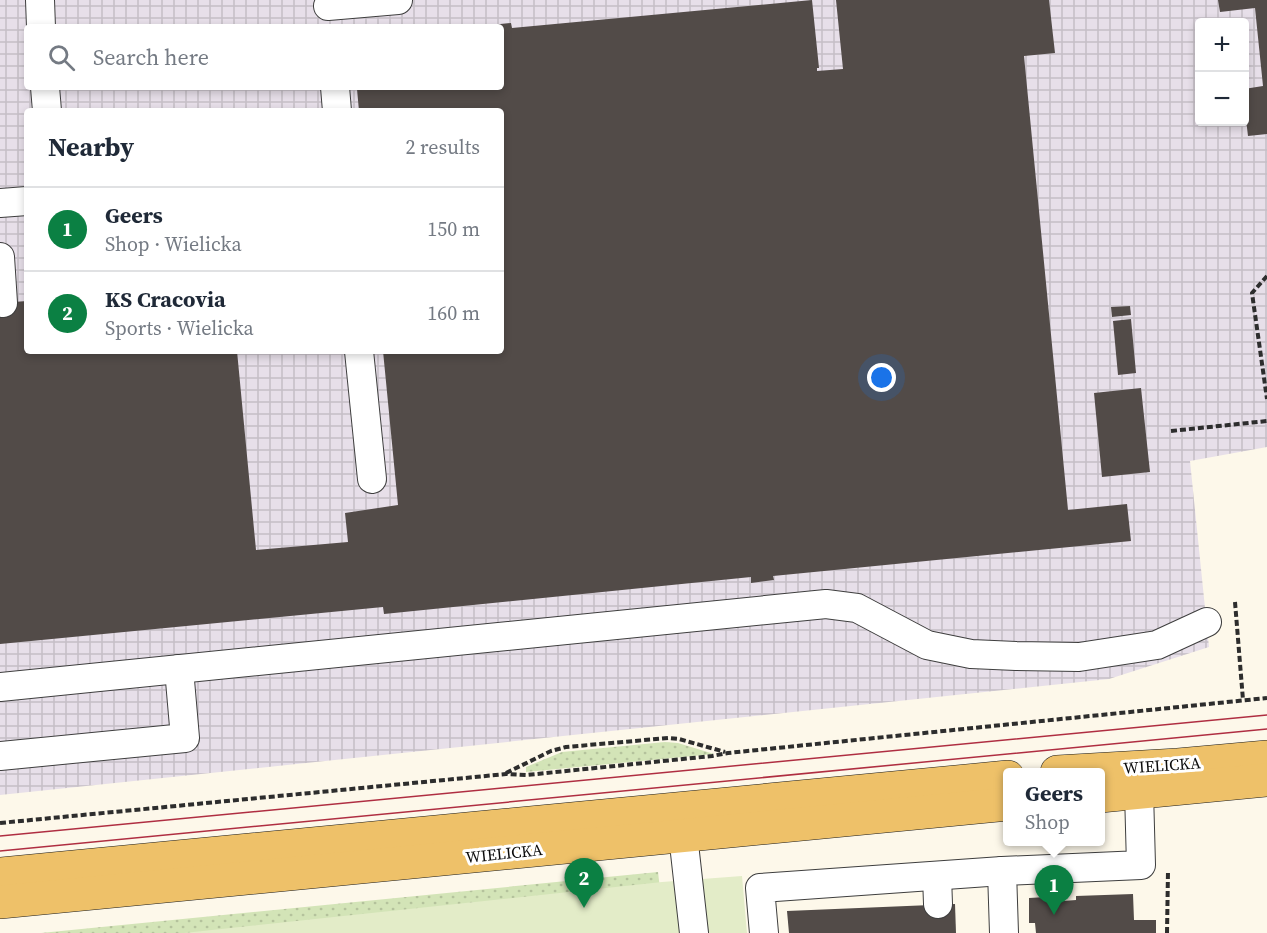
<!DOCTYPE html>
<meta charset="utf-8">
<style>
:root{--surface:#fff;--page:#f2f2f3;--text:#1f2937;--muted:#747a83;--line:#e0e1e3;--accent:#0b8043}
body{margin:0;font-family:"Source Serif 4",serif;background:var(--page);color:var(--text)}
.controls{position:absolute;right:18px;top:18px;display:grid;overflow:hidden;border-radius:6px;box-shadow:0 3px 9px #0003}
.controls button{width:54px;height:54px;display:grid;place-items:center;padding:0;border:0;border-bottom:2px solid var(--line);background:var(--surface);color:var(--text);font:30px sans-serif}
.you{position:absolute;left:882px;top:378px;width:21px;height:21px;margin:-15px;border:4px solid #fff;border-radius:50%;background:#1a73e8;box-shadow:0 0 0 9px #1a73e833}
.badge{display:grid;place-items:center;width:39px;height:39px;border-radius:50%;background:var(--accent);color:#fff;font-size:20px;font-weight:700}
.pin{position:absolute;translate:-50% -50px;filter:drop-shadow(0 2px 3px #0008)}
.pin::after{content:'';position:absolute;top:32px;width:21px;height:18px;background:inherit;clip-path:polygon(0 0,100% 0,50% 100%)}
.popup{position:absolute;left:1003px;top:768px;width:102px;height:78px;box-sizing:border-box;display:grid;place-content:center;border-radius:6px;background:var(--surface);filter:drop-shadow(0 2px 4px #0005);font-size:20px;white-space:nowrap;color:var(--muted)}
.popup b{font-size:22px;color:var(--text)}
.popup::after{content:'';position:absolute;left:50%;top:100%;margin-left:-12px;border:12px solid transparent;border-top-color:var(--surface)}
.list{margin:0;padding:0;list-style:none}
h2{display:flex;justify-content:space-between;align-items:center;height:78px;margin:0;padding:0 24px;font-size:26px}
h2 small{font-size:20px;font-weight:400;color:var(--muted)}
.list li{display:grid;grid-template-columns:39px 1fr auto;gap:18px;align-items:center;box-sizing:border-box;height:84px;padding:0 24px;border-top:2px solid var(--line)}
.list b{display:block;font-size:22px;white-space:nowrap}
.list p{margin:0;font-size:20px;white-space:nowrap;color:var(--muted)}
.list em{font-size:20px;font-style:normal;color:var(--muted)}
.icon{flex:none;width:33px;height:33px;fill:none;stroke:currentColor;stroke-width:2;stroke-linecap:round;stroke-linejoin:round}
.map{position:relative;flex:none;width:1267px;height:933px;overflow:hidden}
.search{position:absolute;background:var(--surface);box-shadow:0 3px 9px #0003;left:24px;top:24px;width:480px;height:66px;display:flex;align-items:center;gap:15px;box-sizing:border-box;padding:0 21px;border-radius:6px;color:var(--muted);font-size:22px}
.panel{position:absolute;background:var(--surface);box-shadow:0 3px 9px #0003;left:24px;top:108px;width:480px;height:246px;border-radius:6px}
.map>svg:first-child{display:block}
.industrial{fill:url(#industrial-grid);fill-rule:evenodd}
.grass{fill:url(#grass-dots)}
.pitch{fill:#e3ecc8}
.building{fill:#524b48}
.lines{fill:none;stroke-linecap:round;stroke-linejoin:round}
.minor-casing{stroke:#3e3e3e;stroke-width:30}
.major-casing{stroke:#1c1c1c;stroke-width:34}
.path{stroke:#2d2d2d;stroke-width:4;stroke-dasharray:6 3;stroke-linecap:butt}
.minor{stroke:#fff;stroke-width:28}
.major{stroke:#eec169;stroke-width:33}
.tram{stroke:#af2e41;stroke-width:1.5}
.labels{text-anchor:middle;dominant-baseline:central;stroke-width:6;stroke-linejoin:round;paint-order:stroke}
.street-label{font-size:16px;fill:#0b0b0b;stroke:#fff}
</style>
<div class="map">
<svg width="1267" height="933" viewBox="0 0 1267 933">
<defs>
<pattern id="industrial-grid" width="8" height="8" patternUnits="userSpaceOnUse" patternTransform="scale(1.5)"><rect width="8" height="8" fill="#e7dfe9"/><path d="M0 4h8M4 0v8" fill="none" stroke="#c5bec6"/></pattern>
<pattern id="grass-dots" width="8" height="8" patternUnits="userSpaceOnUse" patternTransform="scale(1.5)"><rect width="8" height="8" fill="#d3e4b7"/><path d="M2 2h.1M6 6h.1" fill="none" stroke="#b4c29c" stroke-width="1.8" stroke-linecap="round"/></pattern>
</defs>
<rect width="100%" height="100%" fill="#fdf8ea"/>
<path class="industrial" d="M0,0H1267V447L1190,461L1209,647L1109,679L0,795ZM1200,22H1244V122H1200ZM27,27H501V87H27ZM27,111H501V351H27Z"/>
<g class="grass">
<polygon points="665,742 678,743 714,754 526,772 526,767 562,752"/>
<polygon points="658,872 664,923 554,933 41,933"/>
</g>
<polygon class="pitch" points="742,876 747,933 184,933 662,882"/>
<g class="building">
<polygon points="812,0 819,68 817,68 817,71 843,69 836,0 1049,0 1055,53 1024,56 1068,510 1127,504 1131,541 773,576 774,580 751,583 751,577 384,614 383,607 0,644 0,303 27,301 27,351 237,351 256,550 348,542 345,513 398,505 383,351 501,351 501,111 359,111 357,89 353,87 501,87 501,27 491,27 491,25 511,23 512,28"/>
<polygon points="1218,0 1267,0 1267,134 1248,136 1244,103 1244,89 1263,86 1255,8 1220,12"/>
<polygon points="1130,306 1131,315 1112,317 1111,307"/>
<polygon points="1131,319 1136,373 1118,375 1113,321"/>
<polygon points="1141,388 1150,472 1102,477 1094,393"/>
<polygon points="1133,894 1134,920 1156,920 1156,933 1036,933 1035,923 1029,923 1029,898 1063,896 1063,901 1076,900 1076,896"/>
<polygon points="955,904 956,933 789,933 787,911"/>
</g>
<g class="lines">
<g class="minor-casing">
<g id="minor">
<polyline points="40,0 41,27"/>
<polyline points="328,6 398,0"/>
<polyline points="45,87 47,111"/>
<polyline points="335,87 337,111"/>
<polyline points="0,203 27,201"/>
<polyline points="0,257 3,303"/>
<polyline points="359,351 372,479"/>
<polyline points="0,687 826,604 857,608 927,645 971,654 1016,656 1079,657 1157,645 1207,622"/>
<polyline points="0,756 185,738 179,669"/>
<polyline points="683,835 694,933"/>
<polyline points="1002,871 1004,933"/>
<polyline points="937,876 938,904"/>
<polyline points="764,933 760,888 1002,871 1141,865 1139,792"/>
</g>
</g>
<g class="major-casing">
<g id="major">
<polyline points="1057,772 1178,765 1267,757"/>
<polyline points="1100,796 1267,780"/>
<polyline points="0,874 1008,777"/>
<polyline points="0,902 1008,804"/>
</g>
</g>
<g class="path">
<polyline points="1267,276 1252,293 1267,399"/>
<polyline points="1171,431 1267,421"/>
<polyline points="1235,602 1243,700"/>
<polyline points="506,773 551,751 566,747 668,738 679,739 725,752"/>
<polyline points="0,823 506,774 527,775 712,756 728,753 1267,698"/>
<polyline points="1167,933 1168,871"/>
</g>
<use href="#minor" class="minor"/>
<use href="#major" class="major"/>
<g class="tram">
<polyline points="0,836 1267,715"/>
<polyline points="0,851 1267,729"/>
</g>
</g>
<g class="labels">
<g class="street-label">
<text transform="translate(1162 765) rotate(-4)">WIELICKA</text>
<text transform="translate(504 853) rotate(-6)">WIELICKA</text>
</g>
</g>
</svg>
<div class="controls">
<button>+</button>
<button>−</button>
</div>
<div class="you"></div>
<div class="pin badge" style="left:1054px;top:915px">1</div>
<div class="popup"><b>Geers</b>Shop</div>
<div class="pin badge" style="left:584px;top:908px">2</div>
<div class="search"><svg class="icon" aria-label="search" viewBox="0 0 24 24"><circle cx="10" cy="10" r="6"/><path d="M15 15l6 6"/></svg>Search here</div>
<section class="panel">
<h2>Nearby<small>2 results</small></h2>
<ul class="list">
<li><span class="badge">1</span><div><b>Geers</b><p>Shop · Wielicka</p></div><em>150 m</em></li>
<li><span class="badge">2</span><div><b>KS Cracovia</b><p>Sports · Wielicka</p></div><em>160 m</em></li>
</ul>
</section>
</div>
